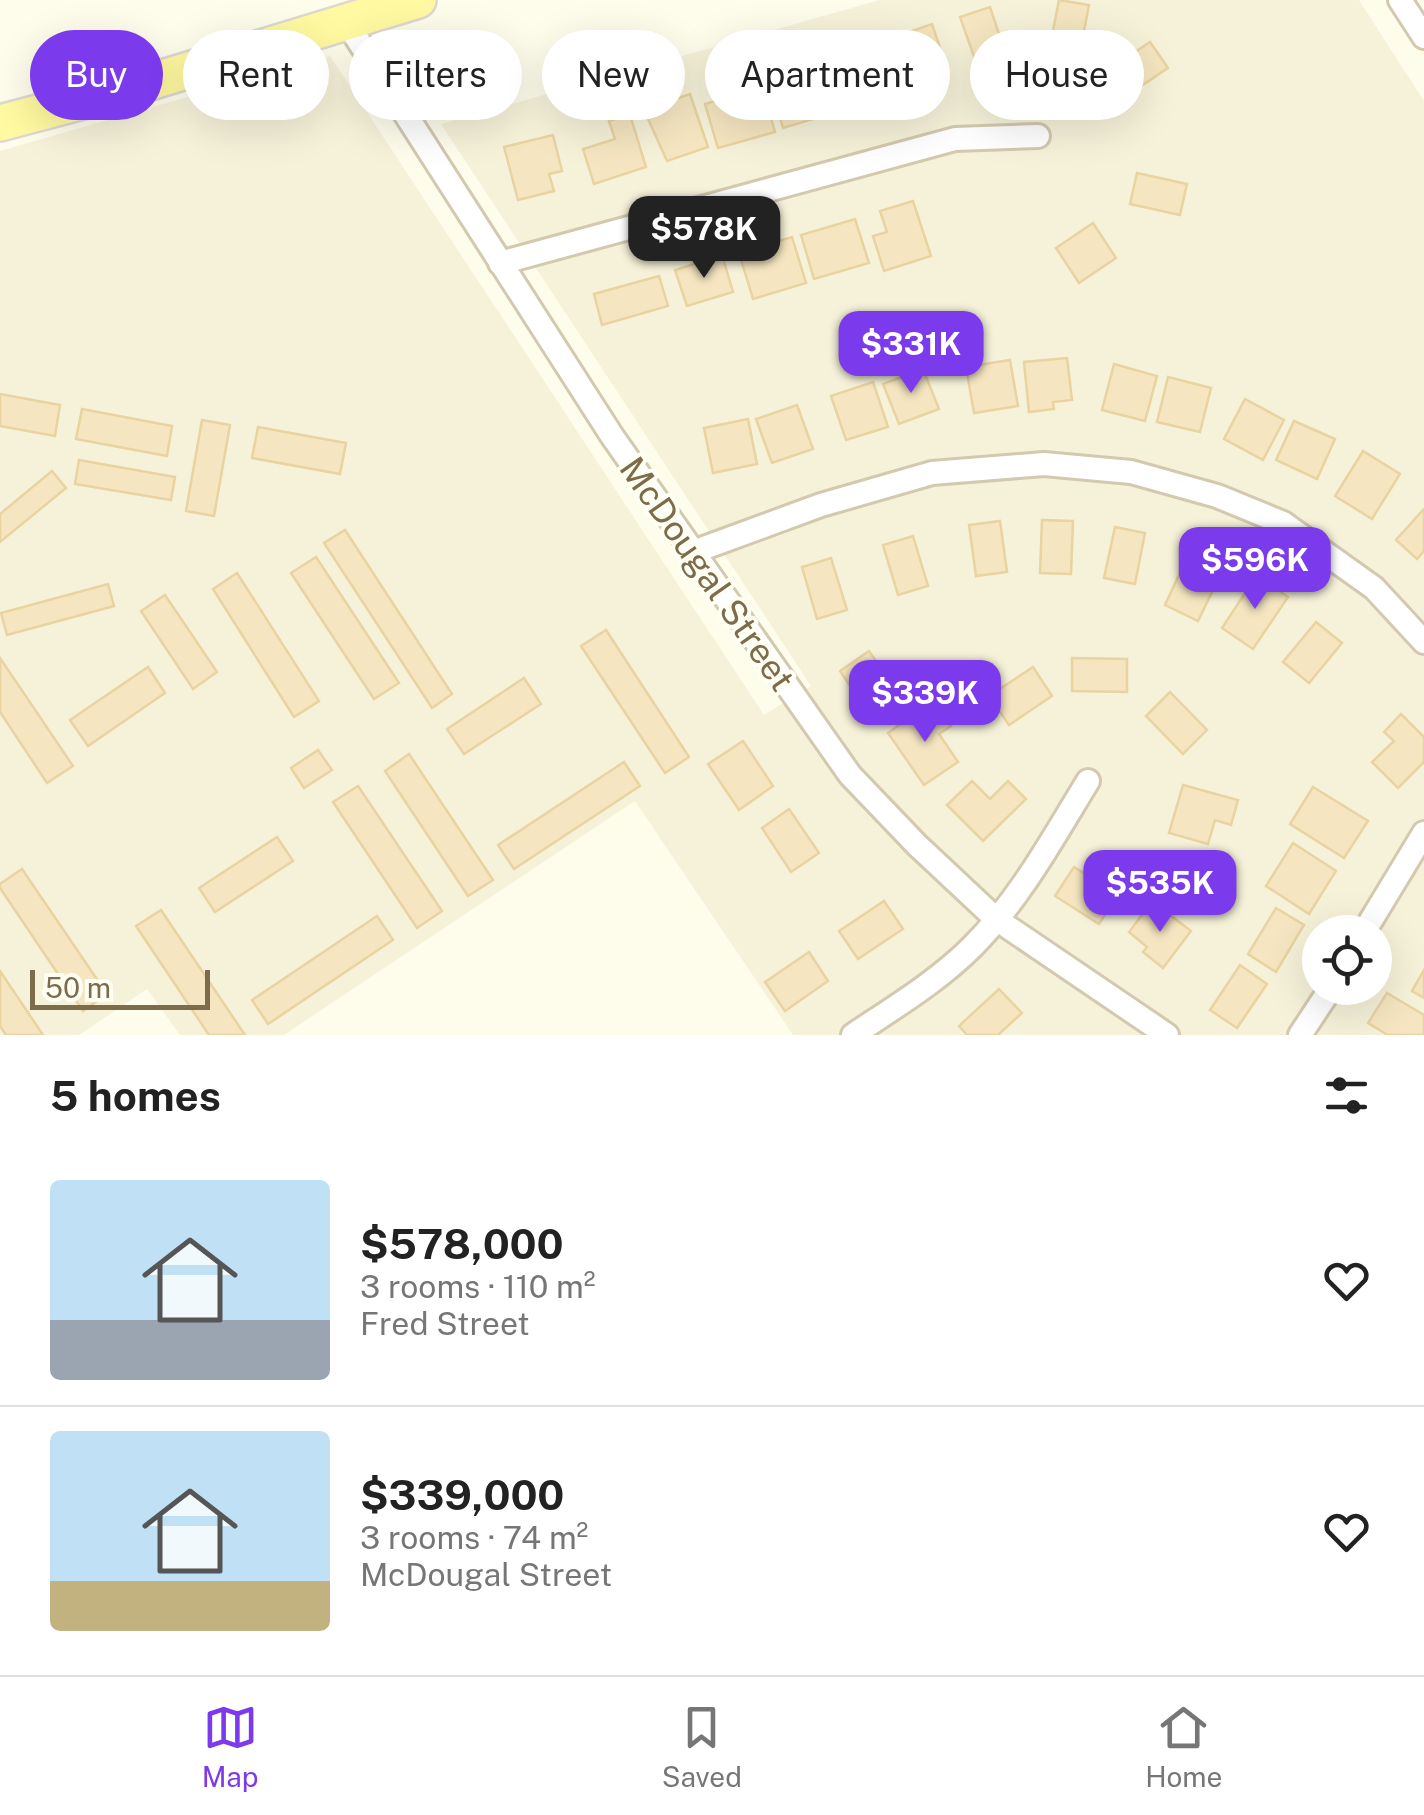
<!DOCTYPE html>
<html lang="en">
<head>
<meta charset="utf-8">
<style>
  :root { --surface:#fff; --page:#f2f2f2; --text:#222; --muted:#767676; --line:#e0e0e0; --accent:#7c3aed }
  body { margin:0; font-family:"Public Sans",sans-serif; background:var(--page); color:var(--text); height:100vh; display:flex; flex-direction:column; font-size:38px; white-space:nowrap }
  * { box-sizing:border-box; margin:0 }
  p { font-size:32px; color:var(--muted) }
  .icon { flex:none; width:55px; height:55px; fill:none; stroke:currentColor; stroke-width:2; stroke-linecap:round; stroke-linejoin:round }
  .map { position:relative; height:1035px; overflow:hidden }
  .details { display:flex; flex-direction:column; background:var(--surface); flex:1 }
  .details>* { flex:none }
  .banner { position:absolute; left:30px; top:30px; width:1365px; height:90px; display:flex; gap:20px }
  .buttons { position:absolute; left:1302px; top:915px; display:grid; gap:20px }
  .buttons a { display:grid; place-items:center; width:90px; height:90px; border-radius:50%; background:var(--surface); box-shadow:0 10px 40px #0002; font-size:50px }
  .scale { position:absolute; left:30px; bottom:25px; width:180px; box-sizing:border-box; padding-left:10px; border:5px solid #7c6c4b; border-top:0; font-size:28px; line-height:35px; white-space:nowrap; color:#7c6c4b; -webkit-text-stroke:8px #fffef3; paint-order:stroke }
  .price { position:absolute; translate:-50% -85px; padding:0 22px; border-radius:20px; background:var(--accent); color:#fff; font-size:32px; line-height:65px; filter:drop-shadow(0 2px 5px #0008) }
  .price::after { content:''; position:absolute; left:50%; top:60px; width:30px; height:22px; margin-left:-15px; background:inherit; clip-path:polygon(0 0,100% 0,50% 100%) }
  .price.active { background:#222; color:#fff }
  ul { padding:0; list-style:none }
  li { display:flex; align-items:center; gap:30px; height:250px; padding:0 50px }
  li+li { border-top:2px solid var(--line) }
  li span { display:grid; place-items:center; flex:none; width:280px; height:200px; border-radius:10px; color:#555 }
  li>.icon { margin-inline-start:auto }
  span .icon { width:120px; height:120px; fill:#fffc; stroke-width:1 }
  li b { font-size:42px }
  h2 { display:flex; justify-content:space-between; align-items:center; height:120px; padding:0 50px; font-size:42px }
  .chip { padding:0 35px; border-radius:45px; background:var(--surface); box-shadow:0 10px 40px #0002; font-size:35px; line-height:90px }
  .chip.active { background:var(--accent); color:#fff }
  .dock { display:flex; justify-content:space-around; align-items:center; height:140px; border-top:2px solid var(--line); background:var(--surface); font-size:28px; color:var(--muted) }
  .dock a { display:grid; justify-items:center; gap:5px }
  .dock .active { color:var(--accent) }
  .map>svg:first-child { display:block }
  .residential { fill:#f6f2d9; fill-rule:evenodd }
  .building { fill:#f5e6c1; stroke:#e9d3a0; stroke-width:2.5 }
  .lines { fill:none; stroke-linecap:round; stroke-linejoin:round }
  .minor-casing { stroke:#d2c9af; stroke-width:28 }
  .primary-casing { stroke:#ddd9d0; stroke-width:40 }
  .minor { stroke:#fff; stroke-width:22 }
  .primary { stroke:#fff9a1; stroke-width:35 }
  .labels { text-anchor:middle; stroke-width:8; stroke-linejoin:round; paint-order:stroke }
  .street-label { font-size:35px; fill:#7c6c4b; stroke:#fffef3 }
</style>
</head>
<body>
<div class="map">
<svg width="1424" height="1035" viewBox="0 0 1424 1035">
  <rect width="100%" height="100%" fill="#fefceb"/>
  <!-- residential -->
  <path class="residential" d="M 880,0 L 1359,0 L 1424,101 L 1424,1035 L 793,1035 L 635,801 L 284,1035 L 180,1035 L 147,989 L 79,1035 L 0,1035 L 0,151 L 330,56 L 764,715 L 811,686 L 441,124 ZM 1320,932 L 1375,932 L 1375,988 L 1320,988 Z"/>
  <!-- building -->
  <g class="building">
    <path d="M 1059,0 L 1089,5 L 1079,57 L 1049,51 Z"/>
    <path d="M 990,7 L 1007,58 L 978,68 L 960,17 Z"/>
    <path d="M 932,24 L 949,74 L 920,84 L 903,34 Z"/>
    <path d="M 1150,42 L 1168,68 L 1122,99 L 1104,73 Z"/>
    <path d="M 886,48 L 900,95 L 848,110 L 833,64 Z"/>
    <path d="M 824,68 L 837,112 L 783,128 L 770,83 Z"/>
    <path d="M 762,87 L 775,132 L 718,148 L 705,104 Z"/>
    <path d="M 690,94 L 708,147 L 667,161 L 644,110 Z"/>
    <path d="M 630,115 L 646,167 L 594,184 L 583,149 L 615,139 L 609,121 Z"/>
    <path d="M 553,135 L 562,171 L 549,174 L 554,191 L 518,200 L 504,147 Z"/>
    <path d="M 1137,173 L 1187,184 L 1180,215 L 1130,204 Z"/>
    <path d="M 913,201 L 931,256 L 884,271 L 873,236 L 887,232 L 880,211 Z"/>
    <path d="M 855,219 L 869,263 L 814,279 L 801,235 Z"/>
    <path d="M 1093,223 L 1116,258 L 1079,283 L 1056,248 Z"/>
    <path d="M 792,237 L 806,283 L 753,299 L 739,253 Z"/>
    <path d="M 722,255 L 733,292 L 687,306 L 675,270 Z"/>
    <path d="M 659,276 L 668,306 L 602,325 L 594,294 Z"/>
    <path d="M 1067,358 L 1072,400 L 1053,402 L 1054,409 L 1029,412 L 1024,362 Z"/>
    <path d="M 1010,360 L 1018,406 L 974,413 L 966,367 Z"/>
    <path d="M 1114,364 L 1157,376 L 1145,421 L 1102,410 Z"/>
    <path d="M 923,369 L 939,409 L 899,424 L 883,384 Z"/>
    <path d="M 1168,377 L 1211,388 L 1200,432 L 1157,422 Z"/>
    <path d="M 873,382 L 888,427 L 846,440 L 831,396 Z"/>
    <path d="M 0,394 L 60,405 L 55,436 L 0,426 Z"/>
    <path d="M 1245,399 L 1284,420 L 1263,460 L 1224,439 Z"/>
    <path d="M 797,405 L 813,449 L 772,463 L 756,419 Z"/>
    <path d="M 82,409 L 172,426 L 167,456 L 76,439 Z"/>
    <path d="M 748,419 L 757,464 L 713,473 L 704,428 Z"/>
    <path d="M 202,420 L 230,425 L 214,516 L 186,511 Z"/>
    <path d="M 1294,421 L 1335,439 L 1317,479 L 1276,460 Z"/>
    <path d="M 258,427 L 346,443 L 340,474 L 252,458 Z"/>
    <path d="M 1363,451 L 1400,474 L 1372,519 L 1335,496 Z"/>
    <path d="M 79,460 L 175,477 L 171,500 L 75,484 Z"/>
    <path d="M 52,471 L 66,488 L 0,542 L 0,514 Z"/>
    <path d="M 1424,509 L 1424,551 L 1417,559 L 1396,540 Z"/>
    <path d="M 1042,520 L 1073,521 L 1071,574 L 1040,573 Z"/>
    <path d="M 1000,521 L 1007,572 L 976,576 L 969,525 Z"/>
    <path d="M 1115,527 L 1145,533 L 1135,584 L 1104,578 Z"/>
    <path d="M 345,530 L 452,694 L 432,708 L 324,543 Z"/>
    <path d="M 913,536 L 928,586 L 898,595 L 883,545 Z"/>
    <path d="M 1192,547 L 1226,563 L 1198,621 L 1165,605 Z"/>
    <path d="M 316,557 L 399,683 L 374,699 L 291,573 Z"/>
    <path d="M 831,558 L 847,610 L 817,619 L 802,567 Z"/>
    <path d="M 237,573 L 319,701 L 294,717 L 213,589 Z"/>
    <path d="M 1257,575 L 1288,597 L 1253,649 L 1222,628 Z"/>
    <path d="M 108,584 L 114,606 L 7,635 L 1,613 Z"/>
    <path d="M 165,595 L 217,672 L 193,689 L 141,611 Z"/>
    <path d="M 1316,622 L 1342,643 L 1309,683 L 1283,662 Z"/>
    <path d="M 606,630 L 689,757 L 665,773 L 581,646 Z"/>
    <path d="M 869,651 L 899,695 L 870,715 L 840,671 Z"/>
    <path d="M 0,658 L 73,766 L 47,783 L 0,712 Z"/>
    <path d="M 1072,658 L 1127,659 L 1127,692 L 1072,691 Z"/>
    <path d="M 148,667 L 165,693 L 88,746 L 70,720 Z"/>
    <path d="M 1033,667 L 1052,696 L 1009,725 L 989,696 Z"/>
    <path d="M 524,678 L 541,704 L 464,754 L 447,729 Z"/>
    <path d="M 1170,692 L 1207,730 L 1183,754 L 1146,716 Z"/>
    <path d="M 939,709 L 951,726 L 939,734 L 958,762 L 924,785 L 888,733 L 920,710 L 926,718 Z"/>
    <path d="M 1401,714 L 1424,737 L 1424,762 L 1398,788 L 1372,762 L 1394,741 L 1384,732 Z"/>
    <path d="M 743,741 L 773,786 L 739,810 L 708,764 Z"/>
    <path d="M 318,750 L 332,770 L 304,788 L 291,768 Z"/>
    <path d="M 409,754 L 493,880 L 468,896 L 385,771 Z"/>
    <path d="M 624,762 L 640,786 L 514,869 L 498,845 Z"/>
    <path d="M 972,781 L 990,799 L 1008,781 L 1026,799 L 983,841 L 947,805 Z"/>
    <path d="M 1183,785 L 1238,800 L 1231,825 L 1215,820 L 1208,844 L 1169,833 Z"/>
    <path d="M 358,786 L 442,911 L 417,928 L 333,802 Z"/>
    <path d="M 1313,787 L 1368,821 L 1344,858 L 1290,824 Z"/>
    <path d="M 789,809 L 819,853 L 791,872 L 762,828 Z"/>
    <path d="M 277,837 L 293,861 L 215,912 L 199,888 Z"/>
    <path d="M 1293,843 L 1336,871 L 1309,914 L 1266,886 Z"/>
    <path d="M 1074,867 L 1118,895 L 1099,924 L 1055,896 Z"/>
    <path d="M 22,869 L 107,994 L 83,1011 L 0,888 L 0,884 Z"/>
    <path d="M 884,901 L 903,929 L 858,959 L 839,931 Z"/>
    <path d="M 1148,907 L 1158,914 L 1162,909 L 1191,931 L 1163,968 L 1143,952 L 1147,947 L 1129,932 Z"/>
    <path d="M 1276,908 L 1304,925 L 1276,972 L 1248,954 Z"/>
    <path d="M 161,910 L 245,1035 L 209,1035 L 136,926 Z"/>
    <path d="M 377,916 L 393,940 L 268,1024 L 252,1000 Z"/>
    <path d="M 809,952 L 828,981 L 785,1011 L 765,982 Z"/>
    <path d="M 1240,965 L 1267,984 L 1237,1028 L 1210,1010 Z"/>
    <path d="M 1424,970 L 1424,998 L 1412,991 Z"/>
    <path d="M 0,971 L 43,1035 L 6,1035 L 0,1026 Z"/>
    <path d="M 999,989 L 1022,1013 L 998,1035 L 967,1035 L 959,1026 Z"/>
    <path d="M 1387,993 L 1424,1015 L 1424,1035 L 1388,1035 L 1368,1023 Z"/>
  </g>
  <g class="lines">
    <defs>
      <g id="minor">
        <path d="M 1400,0 L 1424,37"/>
        <path d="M 347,23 L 612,436 L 850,775 L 917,845 L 996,919 L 1167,1035"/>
        <path d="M 500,263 L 955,139 L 1038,136"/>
        <path d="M 693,552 L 821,505 L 932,473 L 1044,464 L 1131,472 L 1217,496 L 1283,523 L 1374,588 L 1424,642"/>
        <path d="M 1364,932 L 1424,833"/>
        <path d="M 853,1035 C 893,1008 937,982 972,947 C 1020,899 1053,838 1088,781"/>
        <path d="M 1300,1035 L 1331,988"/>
      </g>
      <path id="primary" d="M 0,123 L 117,92 L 418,0"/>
    </defs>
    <!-- minor casing -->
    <use href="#minor" class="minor-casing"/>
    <!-- primary casing -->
    <use href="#primary" class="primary-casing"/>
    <!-- minor -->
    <use href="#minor" class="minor"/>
    <!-- primary -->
    <use href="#primary" class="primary"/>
  </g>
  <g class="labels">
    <!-- street labels -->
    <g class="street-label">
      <text transform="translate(707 574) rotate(55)" y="12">McDougal Street</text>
    </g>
  </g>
</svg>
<div class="buttons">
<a><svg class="icon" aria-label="locate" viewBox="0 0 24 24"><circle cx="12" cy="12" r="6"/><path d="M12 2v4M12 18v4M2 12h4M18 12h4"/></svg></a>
</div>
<div class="scale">50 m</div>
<b class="price active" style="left:704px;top:281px">$578K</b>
<b class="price" style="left:911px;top:396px">$331K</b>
<b class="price" style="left:1255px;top:612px">$596K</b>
<b class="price" style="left:925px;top:745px">$339K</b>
<b class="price" style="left:1160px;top:935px">$535K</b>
<div class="banner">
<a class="chip active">Buy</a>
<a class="chip">Rent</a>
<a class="chip">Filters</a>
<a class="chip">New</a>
<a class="chip">Apartment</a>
<a class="chip">House</a>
</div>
</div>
<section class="details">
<h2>5 homes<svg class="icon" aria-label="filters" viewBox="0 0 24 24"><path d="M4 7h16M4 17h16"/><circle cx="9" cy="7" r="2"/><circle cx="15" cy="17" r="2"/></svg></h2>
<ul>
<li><span style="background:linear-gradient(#bfe0f5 70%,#9aa5b1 0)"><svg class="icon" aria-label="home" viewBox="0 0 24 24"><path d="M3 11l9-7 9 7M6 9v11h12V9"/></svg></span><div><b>$578,000</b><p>3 rooms · 110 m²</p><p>Fred Street</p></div><svg class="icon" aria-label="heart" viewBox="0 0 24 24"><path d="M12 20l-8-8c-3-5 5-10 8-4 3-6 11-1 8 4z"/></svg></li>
<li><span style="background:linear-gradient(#bfe0f5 75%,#c2b280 0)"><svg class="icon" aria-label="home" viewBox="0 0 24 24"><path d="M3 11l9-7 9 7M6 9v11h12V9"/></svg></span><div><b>$339,000</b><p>3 rooms · 74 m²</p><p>McDougal Street</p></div><svg class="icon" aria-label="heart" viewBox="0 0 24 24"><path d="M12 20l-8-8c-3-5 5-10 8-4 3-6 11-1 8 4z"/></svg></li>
</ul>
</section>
<nav class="dock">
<a class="active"><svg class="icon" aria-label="map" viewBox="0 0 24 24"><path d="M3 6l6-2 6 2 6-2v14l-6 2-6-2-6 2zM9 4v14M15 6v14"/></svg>Map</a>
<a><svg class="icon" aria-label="saved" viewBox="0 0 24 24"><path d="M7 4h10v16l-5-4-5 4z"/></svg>Saved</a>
<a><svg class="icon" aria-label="home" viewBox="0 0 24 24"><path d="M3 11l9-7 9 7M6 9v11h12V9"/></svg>Home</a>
</nav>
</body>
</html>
